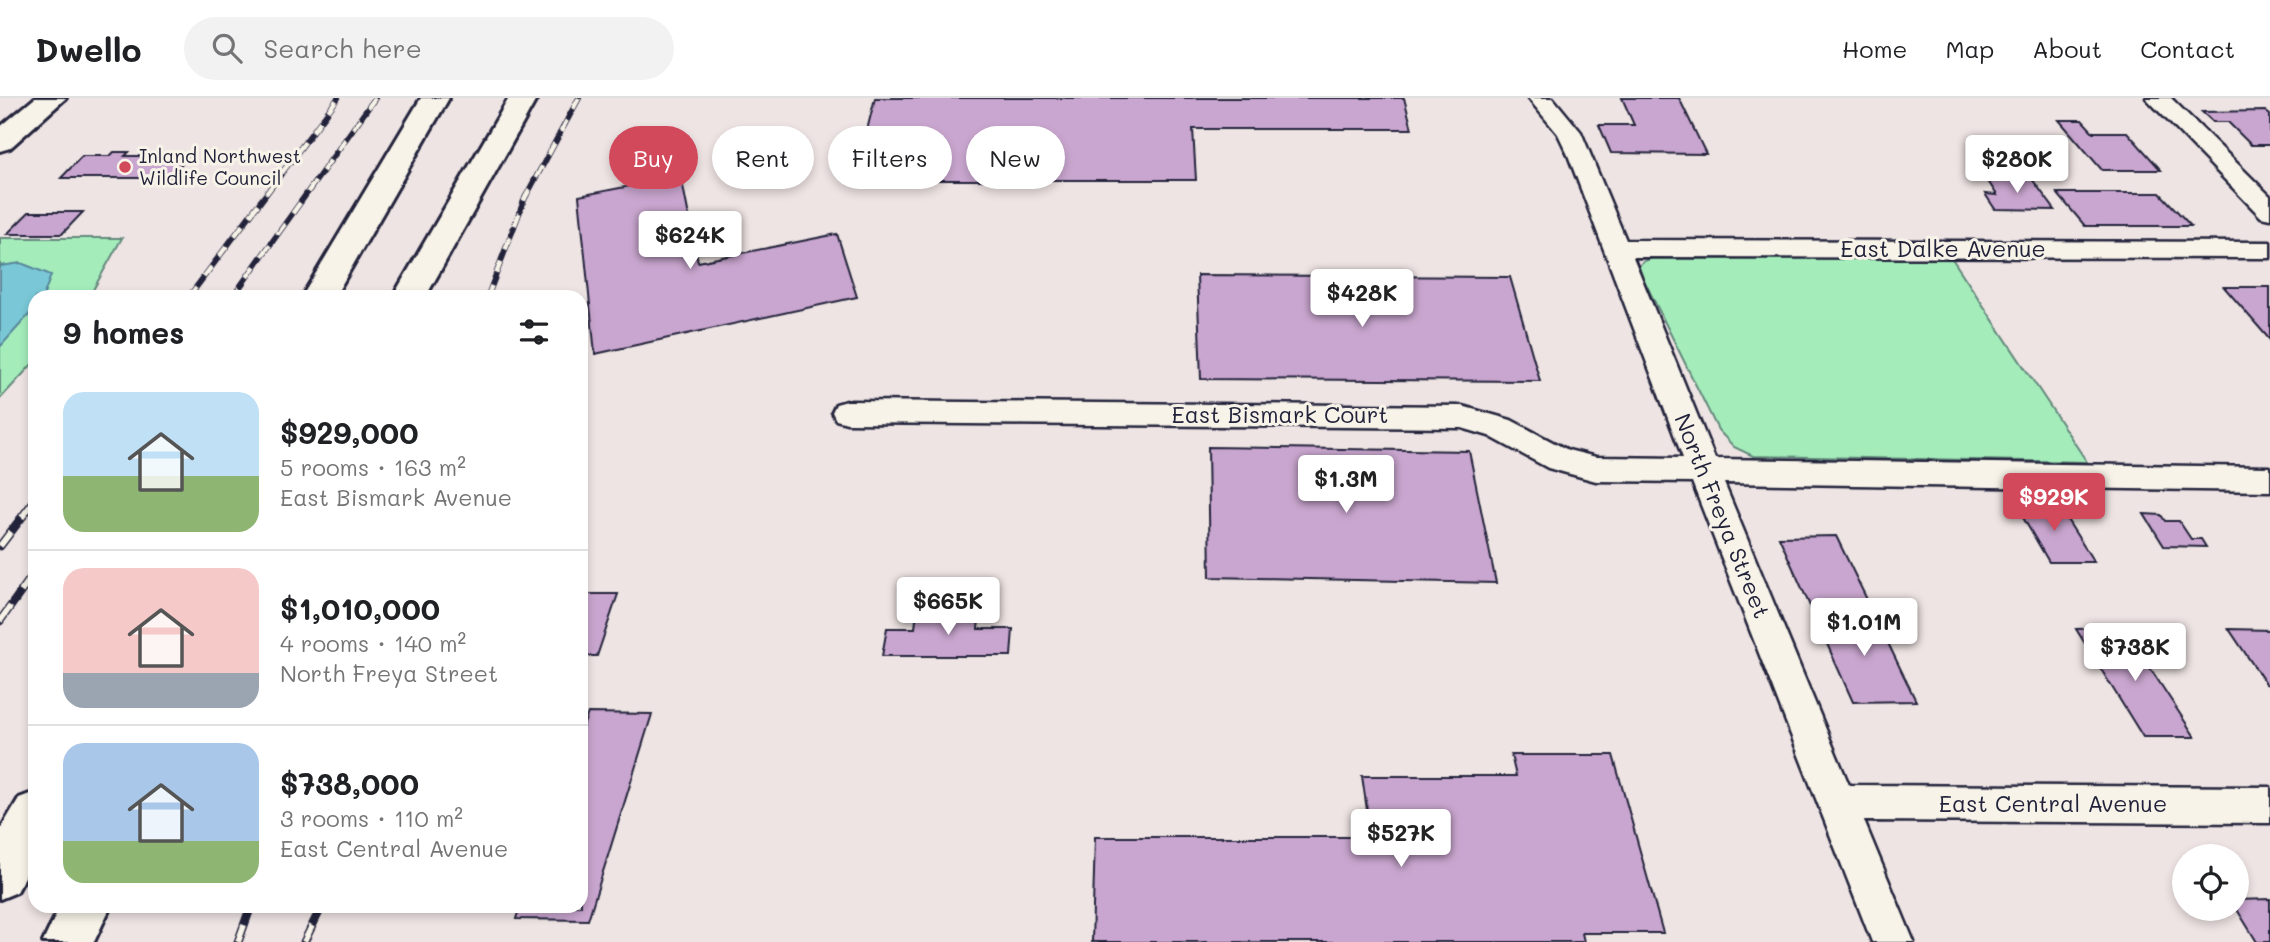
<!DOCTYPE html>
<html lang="en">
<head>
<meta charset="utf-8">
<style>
  :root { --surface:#fff; --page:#f2f2f2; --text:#202124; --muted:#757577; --line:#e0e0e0; --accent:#d1495b }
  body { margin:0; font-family:Mali,sans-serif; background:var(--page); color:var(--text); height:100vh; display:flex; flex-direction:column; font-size:26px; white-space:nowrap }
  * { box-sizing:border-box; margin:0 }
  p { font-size:23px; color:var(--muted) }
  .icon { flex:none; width:38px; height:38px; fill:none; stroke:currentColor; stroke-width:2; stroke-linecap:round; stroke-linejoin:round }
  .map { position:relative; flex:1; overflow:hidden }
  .drawer { position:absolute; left:28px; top:192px; width:560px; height:623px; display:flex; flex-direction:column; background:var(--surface); border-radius:21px; box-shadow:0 4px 10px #0003 }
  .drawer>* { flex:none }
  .hud { position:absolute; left:609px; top:28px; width:665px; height:63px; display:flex; gap:14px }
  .controls { position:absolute; left:2172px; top:746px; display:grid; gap:14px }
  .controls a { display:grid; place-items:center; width:77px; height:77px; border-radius:50%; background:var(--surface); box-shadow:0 4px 10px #0003; font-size:35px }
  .price { position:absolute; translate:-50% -60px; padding:0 16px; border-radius:7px; background:#fff; color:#222; font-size:23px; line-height:46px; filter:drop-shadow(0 2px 4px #0008) }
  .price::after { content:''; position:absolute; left:50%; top:42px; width:21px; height:16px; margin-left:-10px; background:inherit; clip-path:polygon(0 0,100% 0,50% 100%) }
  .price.active { background:var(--accent); color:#fff }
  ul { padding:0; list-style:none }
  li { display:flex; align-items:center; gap:21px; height:175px; padding:0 35px }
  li+li { border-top:2px solid var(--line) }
  li span { display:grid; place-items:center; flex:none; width:196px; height:140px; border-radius:21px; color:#555 }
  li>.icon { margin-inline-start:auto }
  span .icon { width:84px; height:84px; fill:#fffc; stroke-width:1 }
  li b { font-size:30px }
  h2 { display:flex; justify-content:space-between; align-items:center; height:84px; padding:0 35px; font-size:30px }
  .tag { padding:0 24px; border-radius:32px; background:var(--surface); box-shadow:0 4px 10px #0003; font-size:24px; line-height:63px }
  .tag.active { background:var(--accent); color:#fff }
  header { display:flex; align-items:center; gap:42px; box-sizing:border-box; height:98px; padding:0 35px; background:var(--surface); border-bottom:2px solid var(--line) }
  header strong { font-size:33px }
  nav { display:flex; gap:38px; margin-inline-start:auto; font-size:24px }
  .search { width:490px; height:63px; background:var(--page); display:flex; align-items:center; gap:18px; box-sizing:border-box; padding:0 24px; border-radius:38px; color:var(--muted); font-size:26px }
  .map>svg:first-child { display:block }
  .green { fill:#a4edbb; stroke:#63887b; stroke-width:2 }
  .water { fill:#7ac8d7; stroke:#578699; stroke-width:2 }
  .building { fill:#c9a6cf; stroke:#22223b; stroke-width:2 }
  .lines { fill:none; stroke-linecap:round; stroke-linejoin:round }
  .minor-casing { stroke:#22223b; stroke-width:5 }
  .major-casing { stroke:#22223b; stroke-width:6 }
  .highway-casing { stroke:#22223b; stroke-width:6 }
  .minor { fill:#f7f3e8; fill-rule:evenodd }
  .major { fill:#f7f3e8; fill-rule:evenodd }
  .highway { fill:#f7f3e8; fill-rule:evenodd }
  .rail-far1-casing { stroke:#22223b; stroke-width:6 }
  .rail-casing { stroke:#22223b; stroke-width:9 }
  .rail-far1 { stroke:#f7f3e8; stroke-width:4.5; stroke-dasharray:13; stroke-linecap:butt }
  .rail { stroke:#f7f3e8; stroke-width:6; stroke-dasharray:18; stroke-linecap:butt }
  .poi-dot { fill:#d1495b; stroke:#f7f3e8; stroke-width:2.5 }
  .labels { text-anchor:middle; stroke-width:6; stroke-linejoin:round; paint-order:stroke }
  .far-poi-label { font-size:19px; fill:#22223b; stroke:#f7f3e8; text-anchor:start }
  .street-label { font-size:23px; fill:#22223b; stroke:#f7f3e8 }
</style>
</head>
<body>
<header>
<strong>Dwello</strong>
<div class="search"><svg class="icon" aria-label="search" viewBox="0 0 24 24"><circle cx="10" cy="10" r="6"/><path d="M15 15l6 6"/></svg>Search here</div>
<nav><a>Home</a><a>Map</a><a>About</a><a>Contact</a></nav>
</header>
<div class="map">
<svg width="2270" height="844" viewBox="0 0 2270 844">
  <rect width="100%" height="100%" fill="#eee4e3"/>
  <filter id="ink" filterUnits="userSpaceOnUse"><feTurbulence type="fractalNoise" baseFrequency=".0143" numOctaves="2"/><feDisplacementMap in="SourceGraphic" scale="14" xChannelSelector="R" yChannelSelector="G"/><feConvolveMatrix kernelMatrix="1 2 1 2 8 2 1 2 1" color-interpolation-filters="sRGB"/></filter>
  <g filter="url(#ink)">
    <!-- green -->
    <g class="green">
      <path d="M 0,140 L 122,140 L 89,199 L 35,200 L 35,263 L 0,301 Z"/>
      <path d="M 1655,159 L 1951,159 L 2087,364 L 1753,358 L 1734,349 L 1718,332 L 1638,170 L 1642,164 Z"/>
    </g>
    <!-- water -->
    <path class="water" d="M 21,165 L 51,177 L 43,199 L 35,200 L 35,210 L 0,249 L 0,168 Z"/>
    <!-- building -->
    <g class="building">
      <path d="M 875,0 L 1404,0 L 1412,31 L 1193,31 L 1196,82 L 909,82 L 912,68 L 858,68 Z"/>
      <path d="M 1622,0 L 1679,0 L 1706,56 L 1611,55 L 1599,27 L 1634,27 Z"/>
      <path d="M 2265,13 L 2270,17 L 2270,47 L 2251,47 L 2228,24 L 2213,24 L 2202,14 Z"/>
      <path d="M 2059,22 L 2082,22 L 2093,34 L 2127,34 L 2161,72 L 2102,72 Z"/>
      <path d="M 114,54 L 129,54 L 125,58 L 188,58 L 169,80 L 61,80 L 82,58 L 110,58 Z"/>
      <path d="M 681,78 L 698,164 L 837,136 L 857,199 L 595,256 L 579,98 Z"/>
      <path d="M 1986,80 L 2032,81 L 2055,112 L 1995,111 L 1985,96 L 1997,97 Z"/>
      <path d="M 2057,95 L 2160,95 L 2191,128 L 2085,128 Z"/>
      <path d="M 29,114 L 83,114 L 62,136 L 7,136 Z"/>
      <path d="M 1197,177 L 1510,179 L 1540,283 L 1201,281 Z"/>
      <path d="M 2224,189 L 2270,189 L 2270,242 Z"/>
      <path d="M 1208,349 L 1469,353 L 1496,485 L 1210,479 Z"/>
      <path d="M 2015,406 L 2057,406 L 2094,464 L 2049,464 Z"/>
      <path d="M 2144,416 L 2161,417 L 2165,423 L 2179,423 L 2191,441 L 2201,441 L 2206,449 L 2164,448 Z"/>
      <path d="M 1836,438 L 1874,516 L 1814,517 L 1779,439 Z"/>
      <path d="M 588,496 L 618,496 L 597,558 L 581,558 L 581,516 Z"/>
      <path d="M 917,514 L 980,514 L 978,531 L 1013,531 L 1011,558 L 882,558 L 887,530 L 915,530 Z"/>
      <path d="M 1874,516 L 1916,603 L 1853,604 L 1814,517 Z"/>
      <path d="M 2124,530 L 2195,639 L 2143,639 L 2076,531 Z"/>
      <path d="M 2229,531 L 2270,532 L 2270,587 L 2266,586 Z"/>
      <path d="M 588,615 L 652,616 L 588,822 L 516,821 L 520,808 L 581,808 L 581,634 Z"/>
      <path d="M 1511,657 L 1613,657 L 1663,835 L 1582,835 L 1584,844 L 1092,844 L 1095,739 L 1371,739 L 1362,678 L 1516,678 Z"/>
      <path d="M 2270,801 L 2270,844 L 2257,844 L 2236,810 L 2236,802 Z"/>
    </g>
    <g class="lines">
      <defs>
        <g id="minor">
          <path d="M 1528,0 L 1553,0 L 1581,34 L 1626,142 L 2270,144 L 2270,160 L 1633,159 L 1715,361 L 2270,369 L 2270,393 L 1724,385 L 1849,687 L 2270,689 L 2270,725 L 1864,723 L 1914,844 L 1872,844 L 1692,384 L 1596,383 L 1548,370 L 1489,338 L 1462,330 L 847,325 L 836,322 L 832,314 L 836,306 L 847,303 L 1462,308 L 1511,322 L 1568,352 L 1596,359 L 1683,360 L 1568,57 L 1558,36 Z"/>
          <path d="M 2146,0 L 2171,0 L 2270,98 L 2270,121 L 2261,119 Z"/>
        </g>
        <path id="major" d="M 35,0 L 66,0 L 10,50 L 0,53 L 0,29 Z"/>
        <g id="highway">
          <path d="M 421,0 L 449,0 L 334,200 L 301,200 Z"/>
          <path d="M 509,0 L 537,0 L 425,200 L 392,200 Z"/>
          <path d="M 35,694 L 35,760 L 17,794 L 0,801 L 0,732 L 19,700 Z"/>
          <path d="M 60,808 L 111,808 L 94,844 L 43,844 Z"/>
        </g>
      </defs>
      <!-- minor casing -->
      <use href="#minor" class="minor-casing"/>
      <!-- major casing -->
      <use href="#major" class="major-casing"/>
      <!-- highway casing -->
      <use href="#highway" class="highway-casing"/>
      <!-- minor -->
      <use href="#minor" class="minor"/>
      <!-- major -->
      <use href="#major" class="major"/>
      <!-- highway -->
      <use href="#highway" class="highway"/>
      <defs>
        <g id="rail-far1">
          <path d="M 188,200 L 338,0"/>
          <path d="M 232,200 L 375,0"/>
          <path d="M 487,200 L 525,100 L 579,0"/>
        </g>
        <g id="rail">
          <path d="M 0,448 L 35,402"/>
          <path d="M 0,523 L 35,474"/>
          <path d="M 238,844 L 251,808"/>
          <path d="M 304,844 L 322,808"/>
        </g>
      </defs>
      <!-- rail-far1 casing -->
      <use href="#rail-far1" class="rail-far1-casing"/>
      <!-- rail casing -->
      <use href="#rail" class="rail-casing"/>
      <!-- rail-far1 -->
      <use href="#rail-far1" class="rail-far1"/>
      <!-- rail -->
      <use href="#rail" class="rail"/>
    </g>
  </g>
  <!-- markers -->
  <circle class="poi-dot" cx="125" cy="69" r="7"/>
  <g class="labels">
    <!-- far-poi labels -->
    <g class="far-poi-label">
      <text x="139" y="65">Inland Northwest<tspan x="139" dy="22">Wildlife Council</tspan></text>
    </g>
    <!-- street labels -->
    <g class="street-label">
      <text x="1943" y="159">East Dalke Avenue</text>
      <text x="1280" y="325">East Bismark Court</text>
      <text transform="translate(1722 418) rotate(68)" y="8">North Freya Street</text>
      <text x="2053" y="714">East Central Avenue</text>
    </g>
  </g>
</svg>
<div class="controls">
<a><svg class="icon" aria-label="locate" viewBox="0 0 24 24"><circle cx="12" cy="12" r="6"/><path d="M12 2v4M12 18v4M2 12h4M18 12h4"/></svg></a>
</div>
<b class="price" style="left:2017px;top:97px">$280K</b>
<b class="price" style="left:690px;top:173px">$624K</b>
<b class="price" style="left:1362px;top:231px">$428K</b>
<b class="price" style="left:1346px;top:417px">$1.3M</b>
<b class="price active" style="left:2054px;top:435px">$929K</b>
<b class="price" style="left:948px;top:539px">$665K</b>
<b class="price" style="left:1864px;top:560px">$1.01M</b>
<b class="price" style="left:2135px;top:585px">$738K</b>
<b class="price" style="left:1401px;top:771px">$527K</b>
<div class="hud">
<a class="tag active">Buy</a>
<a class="tag">Rent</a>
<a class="tag">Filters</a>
<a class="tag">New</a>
</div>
<section class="drawer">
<h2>9 homes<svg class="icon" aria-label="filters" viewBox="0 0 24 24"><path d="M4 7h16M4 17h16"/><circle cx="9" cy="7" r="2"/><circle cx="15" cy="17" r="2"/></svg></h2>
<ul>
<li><span style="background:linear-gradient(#bfe0f5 60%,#8fb573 0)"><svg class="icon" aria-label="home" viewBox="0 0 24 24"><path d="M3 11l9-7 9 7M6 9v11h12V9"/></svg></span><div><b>$929,000</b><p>5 rooms · 163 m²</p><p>East Bismark Avenue</p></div></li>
<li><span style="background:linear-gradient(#f6c9c9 75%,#9aa5b1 0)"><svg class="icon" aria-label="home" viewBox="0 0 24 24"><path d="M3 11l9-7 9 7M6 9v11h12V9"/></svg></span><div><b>$1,010,000</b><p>4 rooms · 140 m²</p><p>North Freya Street</p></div></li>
<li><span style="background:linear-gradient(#a9c7e8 70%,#8fb573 0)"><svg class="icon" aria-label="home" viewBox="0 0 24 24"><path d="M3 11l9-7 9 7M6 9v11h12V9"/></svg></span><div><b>$738,000</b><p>3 rooms · 110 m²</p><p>East Central Avenue</p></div></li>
</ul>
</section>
</div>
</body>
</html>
